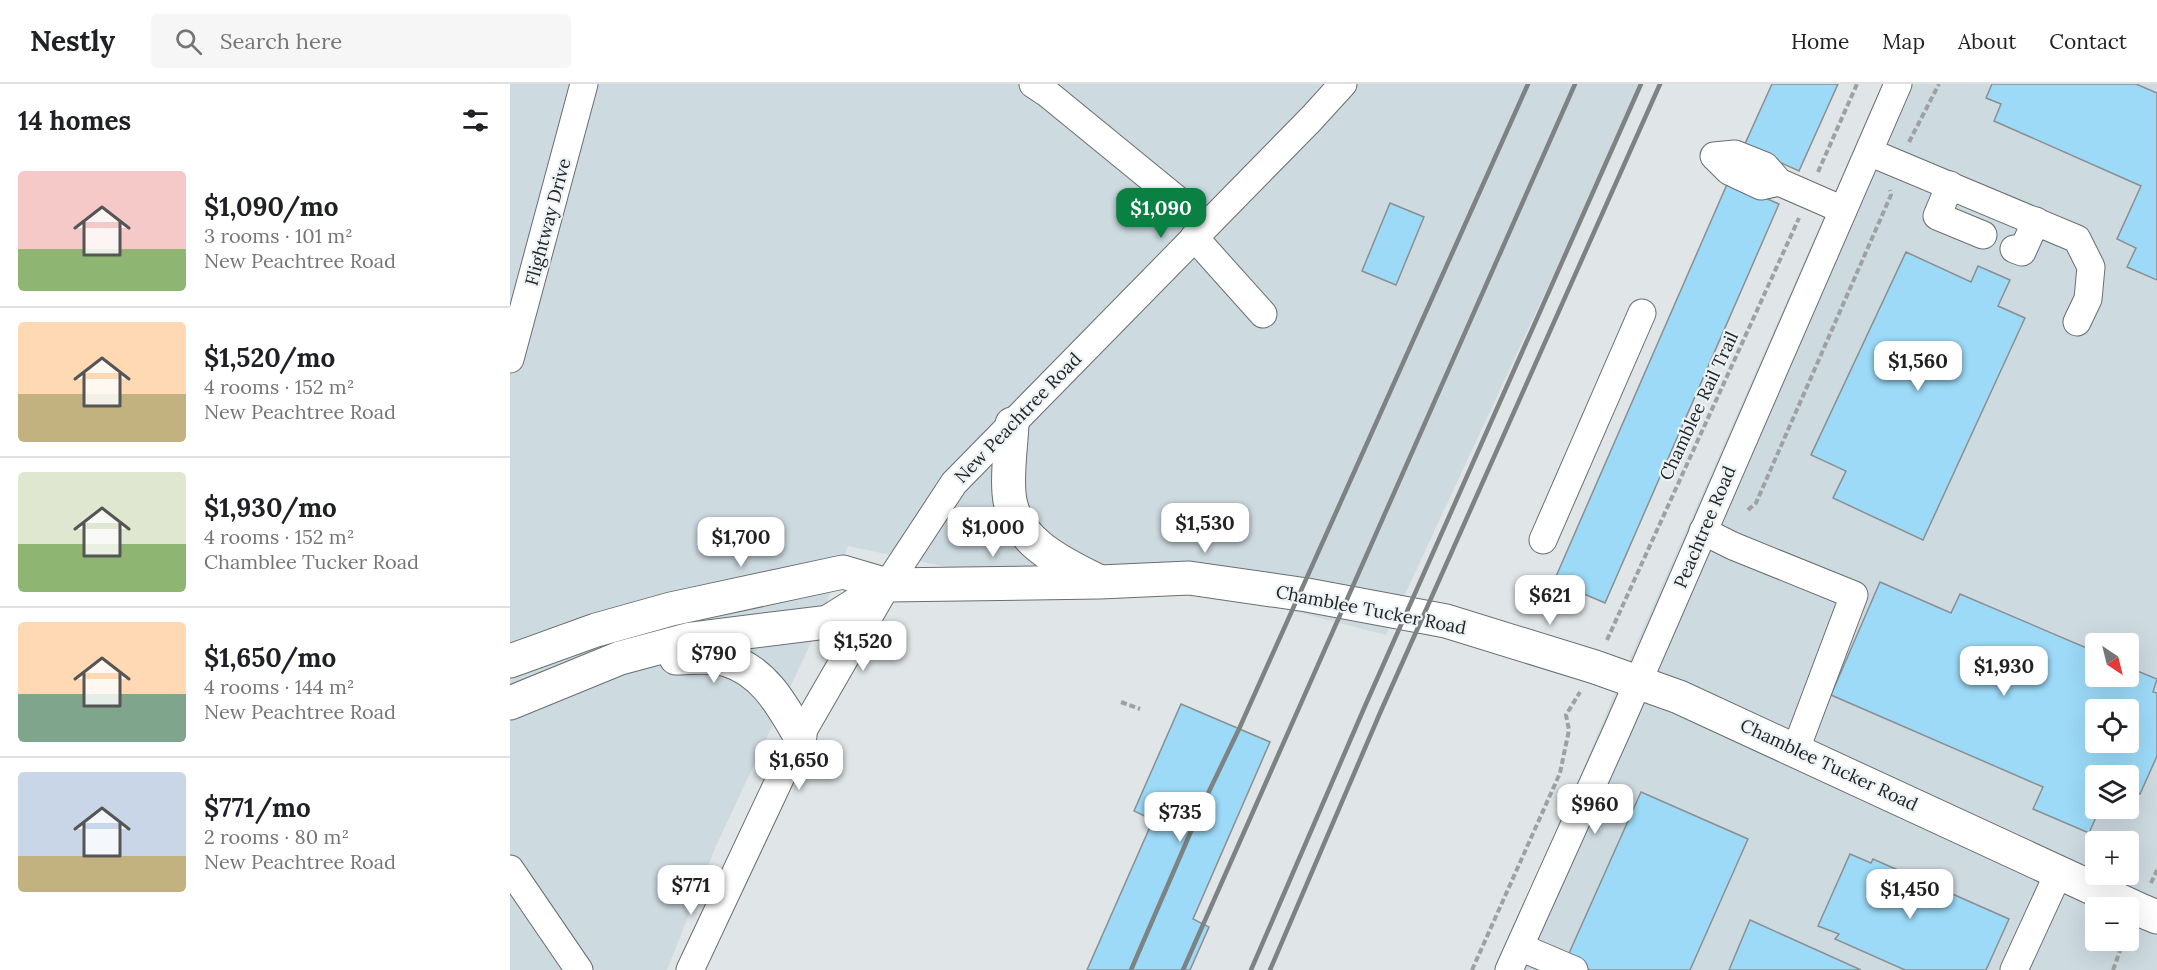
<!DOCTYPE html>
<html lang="en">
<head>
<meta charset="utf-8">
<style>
  :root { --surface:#fff; --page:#f6f6f6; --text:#202124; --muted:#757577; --line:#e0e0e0; --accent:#0b8043 }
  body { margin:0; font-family:Lora,serif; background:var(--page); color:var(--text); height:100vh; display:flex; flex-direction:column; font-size:22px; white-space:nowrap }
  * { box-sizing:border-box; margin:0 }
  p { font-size:20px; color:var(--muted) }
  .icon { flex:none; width:33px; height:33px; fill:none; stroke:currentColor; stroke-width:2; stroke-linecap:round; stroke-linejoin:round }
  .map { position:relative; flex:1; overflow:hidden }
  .sheet { display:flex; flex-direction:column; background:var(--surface); width:510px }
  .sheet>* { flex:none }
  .needle { width:39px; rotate:145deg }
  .fabs { position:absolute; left:1575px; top:549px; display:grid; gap:12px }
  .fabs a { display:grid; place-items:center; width:54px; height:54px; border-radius:6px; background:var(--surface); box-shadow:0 6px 24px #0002; font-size:30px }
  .price { position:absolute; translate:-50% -51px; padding:0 14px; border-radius:12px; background:#fff; color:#222; font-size:20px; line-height:39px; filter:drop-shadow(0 2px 3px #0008) }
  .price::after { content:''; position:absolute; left:50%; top:36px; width:18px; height:14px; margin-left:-9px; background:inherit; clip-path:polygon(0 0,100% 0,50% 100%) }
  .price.selected { background:var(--accent); color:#fff }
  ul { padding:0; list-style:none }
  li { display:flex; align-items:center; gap:18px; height:150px; padding:0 18px }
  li+li { border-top:2px solid var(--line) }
  li span { display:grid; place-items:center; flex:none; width:168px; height:120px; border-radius:6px; color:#555 }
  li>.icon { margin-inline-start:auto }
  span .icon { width:72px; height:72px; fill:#fffc; stroke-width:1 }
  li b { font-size:26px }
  h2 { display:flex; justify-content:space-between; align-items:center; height:72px; padding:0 18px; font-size:26px }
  header { display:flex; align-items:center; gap:36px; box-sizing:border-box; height:84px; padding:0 30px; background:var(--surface); border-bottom:2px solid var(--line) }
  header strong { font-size:28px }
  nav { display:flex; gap:33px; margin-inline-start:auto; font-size:21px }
  .search { width:420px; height:54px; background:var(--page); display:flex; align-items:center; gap:15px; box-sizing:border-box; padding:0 21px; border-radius:6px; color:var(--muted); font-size:22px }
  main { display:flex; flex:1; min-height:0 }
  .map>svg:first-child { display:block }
  .built { fill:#cddae0; fill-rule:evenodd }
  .building { fill:#9cdaf8; stroke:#8b8f91; stroke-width:1.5; fill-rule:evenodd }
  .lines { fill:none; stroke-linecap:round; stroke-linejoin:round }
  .minor-casing { stroke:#696e70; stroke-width:29 }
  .major-casing { stroke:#696e70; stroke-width:35 }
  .path { stroke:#9da1a3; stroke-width:4; stroke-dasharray:6 3; stroke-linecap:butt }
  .minor { stroke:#fff; stroke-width:27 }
  .major { stroke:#fff; stroke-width:33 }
  .rail { stroke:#7e8283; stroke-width:4.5 }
  .labels { text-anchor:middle; stroke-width:4.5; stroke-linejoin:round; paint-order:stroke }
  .street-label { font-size:18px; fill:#222425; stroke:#edf2f5 }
</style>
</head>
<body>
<header>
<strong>Nestly</strong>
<div class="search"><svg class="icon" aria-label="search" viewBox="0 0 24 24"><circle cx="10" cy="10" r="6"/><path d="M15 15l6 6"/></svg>Search here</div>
<nav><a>Home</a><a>Map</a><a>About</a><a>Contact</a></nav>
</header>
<main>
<section class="sheet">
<h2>14 homes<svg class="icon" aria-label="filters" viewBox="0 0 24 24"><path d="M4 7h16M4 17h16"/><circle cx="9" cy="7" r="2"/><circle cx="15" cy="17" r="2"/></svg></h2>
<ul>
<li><span style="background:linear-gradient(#f6c9c9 65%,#8fb573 0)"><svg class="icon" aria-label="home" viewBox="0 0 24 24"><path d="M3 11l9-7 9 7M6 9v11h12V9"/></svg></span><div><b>$1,090/mo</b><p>3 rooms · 101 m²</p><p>New Peachtree Road</p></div></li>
<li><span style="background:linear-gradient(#ffd9b3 60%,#c2b280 0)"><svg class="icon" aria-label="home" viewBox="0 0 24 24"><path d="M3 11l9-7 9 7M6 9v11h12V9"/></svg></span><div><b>$1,520/mo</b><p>4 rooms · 152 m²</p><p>New Peachtree Road</p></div></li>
<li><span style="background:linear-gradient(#dfe7d0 60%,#8fb573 0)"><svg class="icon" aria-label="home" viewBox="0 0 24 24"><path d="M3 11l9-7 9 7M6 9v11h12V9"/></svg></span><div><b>$1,930/mo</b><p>4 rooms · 152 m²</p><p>Chamblee Tucker Road</p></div></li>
<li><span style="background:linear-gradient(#ffd9b3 60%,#7fa58c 0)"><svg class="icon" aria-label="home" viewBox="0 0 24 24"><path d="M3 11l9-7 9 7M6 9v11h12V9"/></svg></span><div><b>$1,650/mo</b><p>4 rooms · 144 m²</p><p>New Peachtree Road</p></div></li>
<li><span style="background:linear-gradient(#c9d6e8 70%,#c2b280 0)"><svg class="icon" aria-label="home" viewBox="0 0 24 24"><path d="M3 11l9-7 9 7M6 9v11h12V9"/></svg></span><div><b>$771/mo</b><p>2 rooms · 80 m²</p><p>New Peachtree Road</p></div></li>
</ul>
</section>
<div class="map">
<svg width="1647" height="886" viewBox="0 0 1647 886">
  <rect width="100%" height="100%" fill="#e0e5e7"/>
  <!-- built -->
  <g class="built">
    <path d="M 0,0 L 1132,0 L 876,551 L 664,496 L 499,496 L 338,462 L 305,550 L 206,762 L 157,886 L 0,886 Z"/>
    <path d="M 1372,0 L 1647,0 L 1647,886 L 990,886 L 1103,613 ZM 1586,560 L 1618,560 L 1618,592 L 1586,592 ZM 1586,626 L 1618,626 L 1618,658 L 1586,658 ZM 1586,692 L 1618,692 L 1618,724 L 1586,724 ZM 1586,758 L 1618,758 L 1618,790 L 1586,790 ZM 1586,824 L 1618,824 L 1618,856 L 1586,856 Z"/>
  </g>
  <!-- building -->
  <g class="building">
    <path d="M 1262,0 L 1328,0 L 1289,87 L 1234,62 Z"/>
    <path d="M 1482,0 L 1626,0 L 1647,9 L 1647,196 L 1617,183 L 1626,164 L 1607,155 L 1631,102 L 1484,37 L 1491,20 L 1476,14 Z"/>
    <path d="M 1218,98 L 1269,120 L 1095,519 L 1044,497 Z"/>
    <path d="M 880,119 L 914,133 L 886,201 L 852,187 Z"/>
    <path d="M 1396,168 L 1461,198 L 1468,182 L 1500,196 L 1488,222 L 1515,234 L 1413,456 L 1323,414 L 1336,387 L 1301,371 Z"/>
    <path d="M 1370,498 L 1441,529 L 1450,510 L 1586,568 L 1586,592 L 1618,592 L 1618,583 L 1647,595 L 1643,608 L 1647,609 L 1647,672 L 1630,710 L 1618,705 L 1618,692 L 1586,692 L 1586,724 L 1590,724 L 1579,749 L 1523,725 L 1533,703 L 1321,611 ZM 1586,626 L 1618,626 L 1618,658 L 1586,658 Z"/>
    <path d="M 671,620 L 760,658 L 683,835 L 699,843 L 680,886 L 577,886 L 643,736 L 624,727 Z"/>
    <path d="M 1131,708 L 1238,755 L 1180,886 L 1080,886 L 1056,876 Z"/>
    <path d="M 1340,770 L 1361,779 L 1363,775 L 1499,835 L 1476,886 L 1395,886 L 1325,855 L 1329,850 L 1308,842 Z"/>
    <path d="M 1240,836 L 1351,886 L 1219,886 Z"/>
  </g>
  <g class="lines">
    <defs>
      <g id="minor">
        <path d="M 523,0 L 538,10 L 697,140"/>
        <path d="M 1359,68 L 1567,155 L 1581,183 L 1578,215 L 1567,238"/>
        <path d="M 1204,72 L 1225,70 L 1255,82 L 1269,98 L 1333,126"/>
        <path d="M 1205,73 L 1219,87 L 1251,102 L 1269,98"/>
        <path d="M 1440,101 L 1427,132 L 1473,151"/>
        <path d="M 684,153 L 753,230"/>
        <path d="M 1504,165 L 1512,168 L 1526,137"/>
        <path d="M 0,275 L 74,0"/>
        <path d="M 1193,447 L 1223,462 L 1344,511 L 1286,665"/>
        <path d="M 1033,456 L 1132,229"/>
        <path d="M 0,785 L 69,886"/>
        <path d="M 1010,863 L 1064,886"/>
        <path d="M 180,886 L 290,652 L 377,501 L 444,399 L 801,35 L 833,0"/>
        <path d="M 999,886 L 1108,644 L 1388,0"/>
        <path d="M 1504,886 L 1549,788"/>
      </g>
      <g id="major">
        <path d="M 502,340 C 501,362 497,387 499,409 C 502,455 549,478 586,496"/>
        <path d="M 166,574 C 182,574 202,571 217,576 C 254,587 272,621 290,652"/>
        <path d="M 0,577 L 86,546 L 161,525 L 333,488 L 377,501 L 590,498 L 679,494 L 797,511 L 936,537 L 1085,583 L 1169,613 L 1630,826 L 1647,833"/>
        <path d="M 0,619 L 110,574 L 181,555 L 318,538 L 377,501"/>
      </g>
    </defs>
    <!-- minor casing -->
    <use href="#minor" class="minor-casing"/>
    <!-- major casing -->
    <use href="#major" class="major-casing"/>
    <!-- path -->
    <g class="path">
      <path d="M 1399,58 L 1429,0"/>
      <path d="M 1308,88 L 1347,0"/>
      <path d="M 1238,426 L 1246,419 L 1381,111 L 1380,106"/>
      <path d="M 1097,556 L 1289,134"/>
      <path d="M 611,618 L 630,625"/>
      <path d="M 1641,799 L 1647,786"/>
      <path d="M 962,886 L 1050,689 L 1059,646 L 1056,631 L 1070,608"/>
      <path d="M 1603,886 L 1614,856"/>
    </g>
    <!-- minor -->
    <use href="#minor" class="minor"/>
    <!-- major -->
    <use href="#major" class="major"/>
    <!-- rail -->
    <g class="rail">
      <path d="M 621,886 L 692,722 L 729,645 L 1018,0"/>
      <path d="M 673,886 L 1065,0"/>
      <path d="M 741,886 L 855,622 L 1131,0"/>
      <path d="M 760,886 L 870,629 L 1150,0"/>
    </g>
  </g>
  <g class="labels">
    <!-- street labels -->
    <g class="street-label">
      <text transform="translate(38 138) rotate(-75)" y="6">Flightway Drive</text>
      <text transform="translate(1189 322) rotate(-65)" y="6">Chamblee Rail Trail</text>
      <text transform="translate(508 334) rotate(-46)" y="6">New Peachtree Road</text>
      <text transform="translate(1195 443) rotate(-67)" y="6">Peachtree Road</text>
      <text transform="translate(861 526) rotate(11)" y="6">Chamblee Tucker Road</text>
      <text transform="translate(1319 681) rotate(25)" y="6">Chamblee Tucker Road</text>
    </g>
  </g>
</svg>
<div class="fabs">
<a><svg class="needle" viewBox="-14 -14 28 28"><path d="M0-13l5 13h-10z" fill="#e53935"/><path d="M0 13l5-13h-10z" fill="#757577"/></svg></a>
<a><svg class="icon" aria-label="locate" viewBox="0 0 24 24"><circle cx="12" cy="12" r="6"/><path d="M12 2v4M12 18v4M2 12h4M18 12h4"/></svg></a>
<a><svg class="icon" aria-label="layers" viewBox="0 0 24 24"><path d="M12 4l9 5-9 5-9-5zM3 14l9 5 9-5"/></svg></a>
<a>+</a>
<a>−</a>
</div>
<b class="price selected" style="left:651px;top:155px">$1,090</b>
<b class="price" style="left:1408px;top:308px">$1,560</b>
<b class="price" style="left:695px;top:470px">$1,530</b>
<b class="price" style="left:483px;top:474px">$1,000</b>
<b class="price" style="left:231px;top:484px">$1,700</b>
<b class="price" style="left:1040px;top:542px">$621</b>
<b class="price" style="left:353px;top:588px">$1,520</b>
<b class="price" style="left:204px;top:600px">$790</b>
<b class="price" style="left:1494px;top:613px">$1,930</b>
<b class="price" style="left:289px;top:707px">$1,650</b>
<b class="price" style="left:1085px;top:751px">$960</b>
<b class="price" style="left:670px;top:759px">$735</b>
<b class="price" style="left:181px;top:832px">$771</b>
<b class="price" style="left:1400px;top:836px">$1,450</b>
</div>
</main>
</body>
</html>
